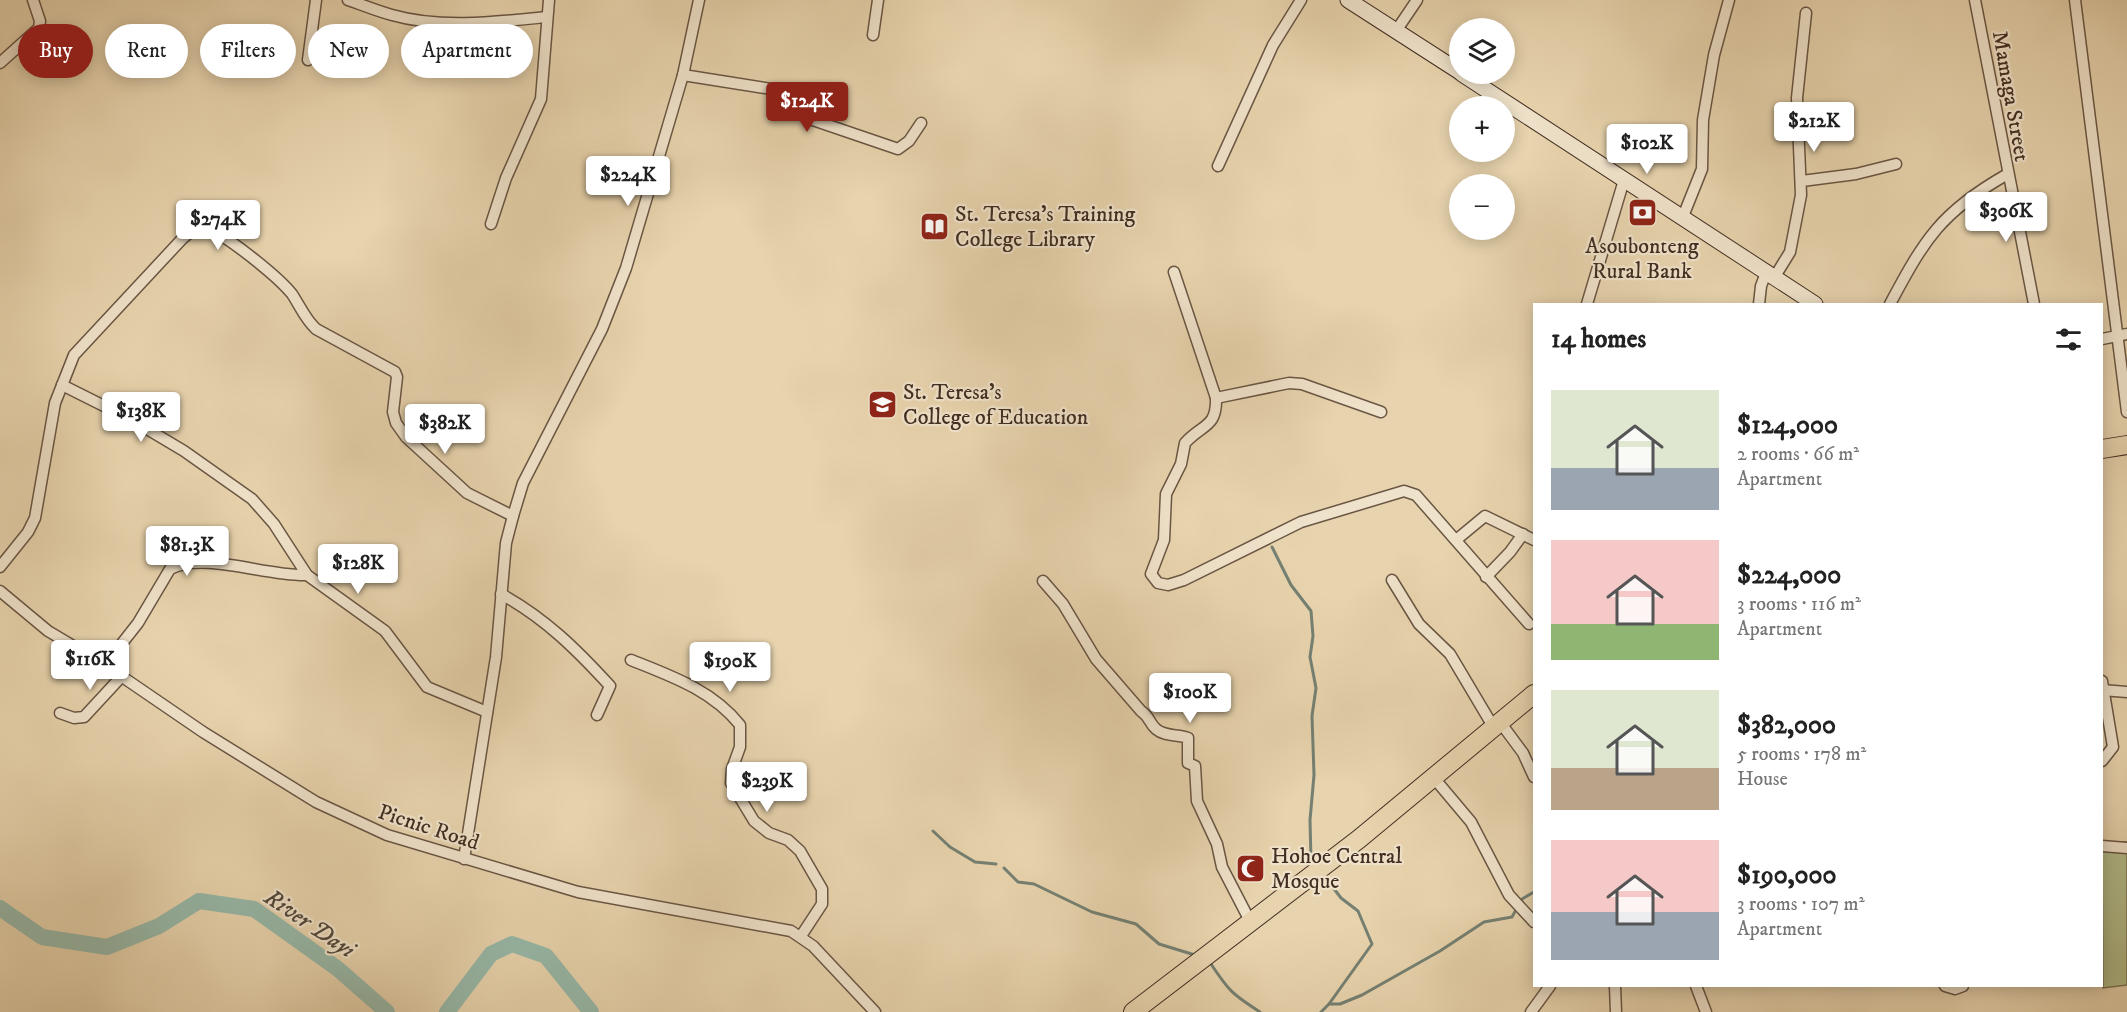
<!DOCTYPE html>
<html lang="en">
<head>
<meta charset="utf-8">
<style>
  :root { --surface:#fff; --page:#f6f6f6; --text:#222; --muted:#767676; --accent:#8f2418 }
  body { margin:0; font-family:"IM FELL DW Pica",serif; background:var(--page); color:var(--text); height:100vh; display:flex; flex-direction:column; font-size:22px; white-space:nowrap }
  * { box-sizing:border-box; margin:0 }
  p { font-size:20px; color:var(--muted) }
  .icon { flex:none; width:33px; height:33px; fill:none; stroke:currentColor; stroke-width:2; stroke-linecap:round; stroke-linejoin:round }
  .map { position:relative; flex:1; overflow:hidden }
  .panel { position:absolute; left:1533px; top:303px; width:570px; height:684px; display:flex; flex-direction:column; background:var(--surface); border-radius:0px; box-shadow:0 3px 15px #0003 }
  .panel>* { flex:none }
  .guide { position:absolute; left:18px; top:24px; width:570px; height:54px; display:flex; gap:12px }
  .buttons { position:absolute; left:1449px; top:18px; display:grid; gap:12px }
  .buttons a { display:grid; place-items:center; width:66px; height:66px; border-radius:50%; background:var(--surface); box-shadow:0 3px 15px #0003; font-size:30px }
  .price { position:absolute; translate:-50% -51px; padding:0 14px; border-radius:6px; background:#fff; color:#222; font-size:20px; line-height:39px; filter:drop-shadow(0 2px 3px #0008) }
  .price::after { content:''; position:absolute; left:50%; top:36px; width:18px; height:14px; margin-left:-9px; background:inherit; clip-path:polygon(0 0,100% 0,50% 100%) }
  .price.active { background:var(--accent); color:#fff }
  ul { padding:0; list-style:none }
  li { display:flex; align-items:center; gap:18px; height:150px; padding:0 18px }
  li span { display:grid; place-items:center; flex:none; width:168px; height:120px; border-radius:0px; color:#555 }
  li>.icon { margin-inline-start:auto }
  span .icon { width:72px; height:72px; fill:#fffc; stroke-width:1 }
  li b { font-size:26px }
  h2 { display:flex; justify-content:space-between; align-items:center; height:72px; padding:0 18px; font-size:26px }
  .tag { padding:0 21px; border-radius:27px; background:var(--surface); box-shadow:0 3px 15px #0003; font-size:21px; line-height:54px }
  .tag.active { background:var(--accent); color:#fff }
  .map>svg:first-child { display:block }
  .green { fill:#b2bd8c; stroke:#7a7556; stroke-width:1.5 }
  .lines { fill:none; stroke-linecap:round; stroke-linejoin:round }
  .stream { stroke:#758072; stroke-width:3 }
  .river { stroke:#97b8a8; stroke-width:16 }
  .minor-casing { stroke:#6a5644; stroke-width:13 }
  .secondary-casing { stroke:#412d21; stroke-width:17 }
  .trunk-casing { stroke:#412d21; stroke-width:20 }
  .minor { stroke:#efe2ca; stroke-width:10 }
  .secondary { stroke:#efe2ca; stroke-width:15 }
  .trunk { stroke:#e7d3ad; stroke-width:18 }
  .labels { text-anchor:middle; stroke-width:4.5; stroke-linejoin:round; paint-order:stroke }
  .street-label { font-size:22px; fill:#412d21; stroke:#efe2ca }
  .poi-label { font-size:22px; fill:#412d21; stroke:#efe2ca; text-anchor:start }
  .water-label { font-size:24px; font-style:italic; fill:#52493c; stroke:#efe2ca }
</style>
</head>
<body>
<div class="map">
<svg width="2127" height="1012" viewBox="0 0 2127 1012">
  <rect width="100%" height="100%" fill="#e7d3ad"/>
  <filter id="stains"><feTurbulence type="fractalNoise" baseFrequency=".00333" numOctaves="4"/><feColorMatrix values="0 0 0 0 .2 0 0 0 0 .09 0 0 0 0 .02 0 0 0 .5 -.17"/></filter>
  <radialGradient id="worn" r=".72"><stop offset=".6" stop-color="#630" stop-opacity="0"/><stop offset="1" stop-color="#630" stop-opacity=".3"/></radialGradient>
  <!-- green -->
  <path class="green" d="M 2102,842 L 2127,842 L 2127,985 L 2103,988 Z"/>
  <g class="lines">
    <!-- stream -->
    <g class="stream">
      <path d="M 1272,547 L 1291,585 L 1311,611 L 1313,636 L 1310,657 L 1316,688 L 1312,716 L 1314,775 L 1310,820 L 1311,860 L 1314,864"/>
      <path d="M 933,831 L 950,847 L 975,862 L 996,864"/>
      <path d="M 1004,868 L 1018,882 L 1034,884 L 1092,912 L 1136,924 L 1159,944 L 1195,955"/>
      <path d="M 1322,873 L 1341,898 L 1358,911 L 1372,944 L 1329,1004"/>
      <path d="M 1211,964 C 1229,991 1232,994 1260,1012"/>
      <path d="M 1321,1012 L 1329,1004 L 1340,1004 L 1362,995 L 1440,951 L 1484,922 L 1512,917 L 1522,899 L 1534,892"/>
    </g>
    <!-- river -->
    <g class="river">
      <path d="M 0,908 L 42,937 L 107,947 L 159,926 L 199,901 L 254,909 L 338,969 L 387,1012"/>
      <path d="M 447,1012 L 491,954 L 512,944 L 546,956 L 591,1012"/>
    </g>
    <defs>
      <g id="minor">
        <path d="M 348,0 C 363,5 377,11 392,15 C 441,29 497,22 546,17"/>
        <path d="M 1975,0 L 2034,304"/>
        <path d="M 2075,0 L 2127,412"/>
        <path d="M 1396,31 L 1417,0"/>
        <path d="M 873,35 L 878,0"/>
        <path d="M 308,60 L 316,0"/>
        <path d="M 0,63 L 39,28 L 40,21 L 33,0"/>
        <path d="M 683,75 L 803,94 L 806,101 L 804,113 L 810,119 L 898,149 L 909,141 L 921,123"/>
        <path d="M 1218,166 L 1273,45 L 1301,0"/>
        <path d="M 1802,181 L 1856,174 L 1896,164"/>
        <path d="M 1682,219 L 1702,169 L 1703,120 L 1714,55 L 1729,0"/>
        <path d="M 491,224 L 506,178 L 541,99 L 549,0"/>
        <path d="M 1174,272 L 1216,398 C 1217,428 1202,424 1185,443 L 1181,464 L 1166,494 L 1164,540 L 1151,574 L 1158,583 L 1168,585 L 1184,580 L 1301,522 L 1404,491 L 1416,495 L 1529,624"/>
        <path d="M 1774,278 L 1790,252 L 1801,195 L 1797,98 L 1806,13"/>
        <path d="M 1587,304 L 1624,180"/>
        <path d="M 1759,304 L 1761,286 L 1766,273"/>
        <path d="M 1890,304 C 1924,240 1941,212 2006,175"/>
        <path d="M 2102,339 L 2127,334"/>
        <path d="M 62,385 L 132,420 L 184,451 L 252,499 L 274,524 L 307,575 L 385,631 L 427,687 L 487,712"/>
        <path d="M 1216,398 L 1289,383 L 1302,384 L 1381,412"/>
        <path d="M 1456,540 L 1485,516 L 1534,540"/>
        <path d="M 0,567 L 28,532 L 35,518 L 55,403 L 74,355 L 182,239 C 188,234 194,228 202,228 C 220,228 280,279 292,294 C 300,306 305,319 316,329 L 395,372 L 397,377 L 393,412 L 396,423 L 406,437 L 467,493 L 513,516"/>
        <path d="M 1486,577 L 1510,552 L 1523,534"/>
        <path d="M 1392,580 L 1419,624 L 1450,654 L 1494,728"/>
        <path d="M 1043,581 L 1063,604 L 1096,659 L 1141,711 C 1150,717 1149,723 1156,729 C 1165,737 1178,734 1188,738 L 1188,763 L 1195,766 L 1197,801 L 1217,844 L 1222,867 L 1251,923"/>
        <path d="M 0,591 L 48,631 L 105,665 L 203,732 L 316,802 L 387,835 L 578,892 L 791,931 L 813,946 L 875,1012"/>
        <path d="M 501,594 C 545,618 577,650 610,686 L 597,715"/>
        <path d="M 631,660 C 671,676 712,690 740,725 L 740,747 L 732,769 L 731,783 L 754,821 L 769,833 L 788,840 L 800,851 L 822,889 L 822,904 L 801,936"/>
        <path d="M 105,665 L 138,623 L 170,569 C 205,551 267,577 307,575"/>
        <path d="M 2102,681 L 2113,747 L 2102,761"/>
        <path d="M 2102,690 L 2127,692"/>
        <path d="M 60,713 L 74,718 L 84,717 L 121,677"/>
        <path d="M 1500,722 L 1523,753 L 1534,777"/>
        <path d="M 1434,778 L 1471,822 L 1509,895 L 1534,922"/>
        <path d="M 2102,846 L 2127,848"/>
        <path d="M 464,859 L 496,657 L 506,543 L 513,516 L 523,483 L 602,329 L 626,268 L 683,75 L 699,0"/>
        <path d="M 1615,986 L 1616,1012"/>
        <path d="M 1696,986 L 1706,1012"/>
        <path d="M 1945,986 L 1955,989 L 1963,986"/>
        <path d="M 1531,1012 L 1550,986"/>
      </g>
      <g id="secondary">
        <path d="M 1348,0 L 1460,72"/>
        <path d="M 1462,74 L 1815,304"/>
      </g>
      <g id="trunk">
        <path d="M 2102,449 L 2127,445"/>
        <path d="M 1133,1012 L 1359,839 L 1534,694"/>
      </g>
    </defs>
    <!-- minor casing -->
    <use href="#minor" class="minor-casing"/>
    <!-- secondary casing -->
    <use href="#secondary" class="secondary-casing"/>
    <!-- trunk casing -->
    <use href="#trunk" class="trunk-casing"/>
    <!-- minor -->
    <use href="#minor" class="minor"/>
    <!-- secondary -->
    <use href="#secondary" class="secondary"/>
    <!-- trunk -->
    <use href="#trunk" class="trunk"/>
  </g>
  <!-- icons -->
  <defs>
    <symbol id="bank-square" viewBox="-11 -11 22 22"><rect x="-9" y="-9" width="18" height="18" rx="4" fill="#8f2418" stroke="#efe2ca"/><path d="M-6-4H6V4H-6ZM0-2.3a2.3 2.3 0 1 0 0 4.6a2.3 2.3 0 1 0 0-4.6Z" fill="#fff"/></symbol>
    <symbol id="library-square" viewBox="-11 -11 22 22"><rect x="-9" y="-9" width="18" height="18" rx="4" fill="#8f2418" stroke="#efe2ca"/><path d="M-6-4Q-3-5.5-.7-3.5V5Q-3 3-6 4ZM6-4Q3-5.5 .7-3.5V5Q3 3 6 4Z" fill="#fff"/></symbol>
    <symbol id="university-square" viewBox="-11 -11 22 22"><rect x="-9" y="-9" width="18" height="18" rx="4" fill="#8f2418" stroke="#efe2ca"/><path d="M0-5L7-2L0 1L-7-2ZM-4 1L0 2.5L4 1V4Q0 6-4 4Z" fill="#fff"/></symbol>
    <symbol id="mosque-square" viewBox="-11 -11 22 22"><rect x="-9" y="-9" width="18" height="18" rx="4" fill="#8f2418" stroke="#efe2ca"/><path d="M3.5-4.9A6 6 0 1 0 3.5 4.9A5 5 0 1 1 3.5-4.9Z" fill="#fff"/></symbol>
  </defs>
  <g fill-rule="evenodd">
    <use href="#bank-square" x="1626" y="196" width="33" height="33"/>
    <use href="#library-square" x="918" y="210" width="33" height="33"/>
    <use href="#university-square" x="866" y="388" width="33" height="33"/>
    <use href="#mosque-square" x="1234" y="852" width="33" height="33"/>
  </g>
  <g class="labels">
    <!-- street labels -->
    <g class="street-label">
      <text transform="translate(2012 96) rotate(80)" y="8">Mamaga Street</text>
      <text transform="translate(429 826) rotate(18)" y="8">Picnic Road</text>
    </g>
    <!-- poi labels -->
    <g class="poi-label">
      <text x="955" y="221">St. Teresa's Training<tspan x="955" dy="25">College Library</tspan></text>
      <text x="1642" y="253" text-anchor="middle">Asoubonteng<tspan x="1642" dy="25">Rural Bank</tspan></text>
      <text x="903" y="399">St. Teresa's<tspan x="903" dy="25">College of Education</tspan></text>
      <text x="1271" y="863">Hohoe Central<tspan x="1271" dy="25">Mosque</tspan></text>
    </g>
    <!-- water labels -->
    <g class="water-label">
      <text transform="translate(310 923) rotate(34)" y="8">River Dayi</text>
    </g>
  </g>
  <rect width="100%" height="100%" filter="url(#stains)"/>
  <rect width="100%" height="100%" fill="url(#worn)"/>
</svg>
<div class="buttons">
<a><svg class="icon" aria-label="layers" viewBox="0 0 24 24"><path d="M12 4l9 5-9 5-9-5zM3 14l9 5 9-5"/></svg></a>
<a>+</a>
<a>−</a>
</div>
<b class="price active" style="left:807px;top:133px">$124K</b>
<b class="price" style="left:1814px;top:153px">$212K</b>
<b class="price" style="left:1647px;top:175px">$102K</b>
<b class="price" style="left:628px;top:207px">$224K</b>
<b class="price" style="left:2006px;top:243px">$306K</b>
<b class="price" style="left:218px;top:251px">$274K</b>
<b class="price" style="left:141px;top:443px">$138K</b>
<b class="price" style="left:445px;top:455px">$382K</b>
<b class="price" style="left:187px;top:577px">$81.3K</b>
<b class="price" style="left:358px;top:595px">$128K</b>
<b class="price" style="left:90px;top:691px">$116K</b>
<b class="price" style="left:730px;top:693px">$190K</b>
<b class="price" style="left:1190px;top:724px">$100K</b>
<b class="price" style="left:767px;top:813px">$239K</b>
<div class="guide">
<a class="tag active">Buy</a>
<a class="tag">Rent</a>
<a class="tag">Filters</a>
<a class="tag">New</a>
<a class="tag">Apartment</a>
</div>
<section class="panel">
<h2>14 homes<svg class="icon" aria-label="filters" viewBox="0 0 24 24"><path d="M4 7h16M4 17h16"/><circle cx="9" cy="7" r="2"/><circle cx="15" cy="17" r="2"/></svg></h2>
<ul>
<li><span style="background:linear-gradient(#dfe7d0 65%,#9aa5b1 0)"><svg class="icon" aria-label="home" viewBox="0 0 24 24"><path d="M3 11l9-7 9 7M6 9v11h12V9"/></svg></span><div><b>$124,000</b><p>2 rooms · 66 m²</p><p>Apartment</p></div></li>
<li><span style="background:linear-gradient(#f6c9c9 70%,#8fb573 0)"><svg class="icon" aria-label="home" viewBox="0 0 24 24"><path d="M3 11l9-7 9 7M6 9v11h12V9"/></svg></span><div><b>$224,000</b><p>3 rooms · 116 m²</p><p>Apartment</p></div></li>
<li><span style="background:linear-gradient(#dfe7d0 65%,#b9a48a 0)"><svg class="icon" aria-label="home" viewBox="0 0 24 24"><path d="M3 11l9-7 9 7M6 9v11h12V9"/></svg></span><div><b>$382,000</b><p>5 rooms · 178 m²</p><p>House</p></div></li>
<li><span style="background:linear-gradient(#f6c9c9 60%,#9aa5b1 0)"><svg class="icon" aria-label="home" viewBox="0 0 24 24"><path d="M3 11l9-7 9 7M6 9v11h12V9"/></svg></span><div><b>$190,000</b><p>3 rooms · 107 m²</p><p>Apartment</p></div></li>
</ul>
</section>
</div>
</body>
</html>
